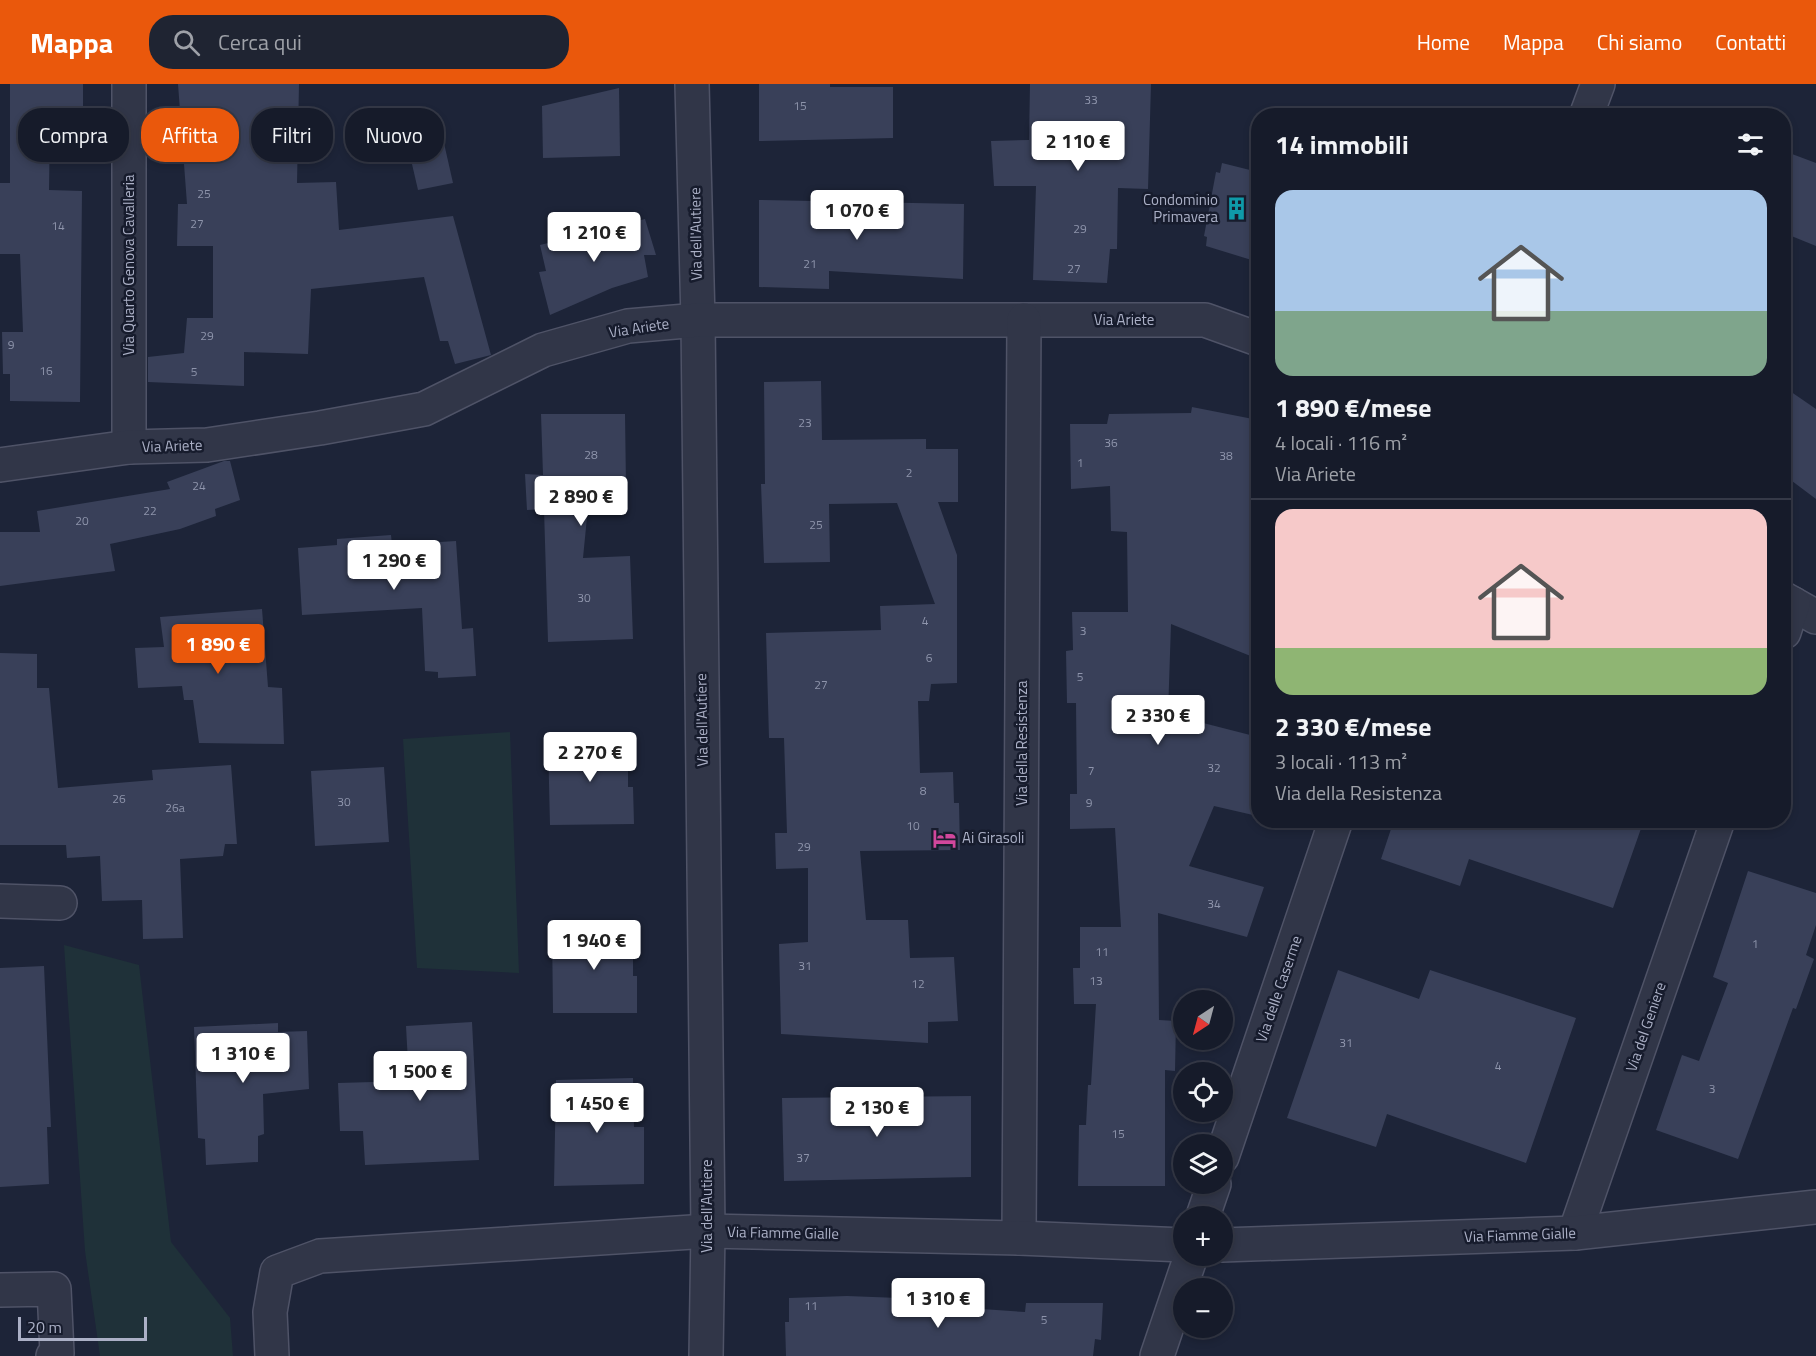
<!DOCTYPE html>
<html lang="it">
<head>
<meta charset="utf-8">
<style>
  :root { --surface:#161b2a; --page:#1f2432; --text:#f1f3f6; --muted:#9ea1a8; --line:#353947; --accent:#ea580c }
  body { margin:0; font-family:"Titillium Web",sans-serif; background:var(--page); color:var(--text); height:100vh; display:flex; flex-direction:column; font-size:22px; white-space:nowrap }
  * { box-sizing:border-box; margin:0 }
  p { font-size:20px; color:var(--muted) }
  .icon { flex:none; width:33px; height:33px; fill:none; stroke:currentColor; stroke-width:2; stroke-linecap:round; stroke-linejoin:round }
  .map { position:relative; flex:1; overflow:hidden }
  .sheet { position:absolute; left:1251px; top:24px; width:540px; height:720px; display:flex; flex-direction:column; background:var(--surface); border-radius:24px; box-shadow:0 3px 9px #0003,0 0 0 2px var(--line) }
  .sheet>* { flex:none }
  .banner { position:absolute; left:18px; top:24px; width:570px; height:54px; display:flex; gap:12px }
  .needle { width:39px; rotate:216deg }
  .controls { position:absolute; left:1173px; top:906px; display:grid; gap:12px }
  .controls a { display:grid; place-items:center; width:60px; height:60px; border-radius:50%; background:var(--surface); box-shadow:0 3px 9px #0003,0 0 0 2px var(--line); font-size:30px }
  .scale { position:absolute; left:18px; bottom:15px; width:129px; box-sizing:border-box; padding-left:6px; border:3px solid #abb0c6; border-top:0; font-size:16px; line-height:21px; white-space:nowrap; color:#abb0c6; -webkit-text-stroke:4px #171c2d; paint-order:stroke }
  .price { position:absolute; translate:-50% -51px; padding:0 14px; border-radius:6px; background:#fff; color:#222; font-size:20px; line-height:39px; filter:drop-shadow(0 2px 3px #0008) }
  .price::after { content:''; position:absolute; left:50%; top:36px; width:18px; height:14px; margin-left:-9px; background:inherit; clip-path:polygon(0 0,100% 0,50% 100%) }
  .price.selected { background:var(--accent); color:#fff }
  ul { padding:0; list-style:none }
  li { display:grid; align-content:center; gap:12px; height:318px; padding:0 24px }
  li+li { border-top:2px solid var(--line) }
  li span { display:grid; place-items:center; height:186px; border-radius:18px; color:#555 }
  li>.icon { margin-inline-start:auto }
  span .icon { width:108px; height:108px; fill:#fffc; stroke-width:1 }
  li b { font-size:26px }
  h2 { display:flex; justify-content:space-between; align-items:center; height:72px; padding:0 24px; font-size:26px }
  .pill { padding:0 21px; border-radius:24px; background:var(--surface); box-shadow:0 3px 9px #0003,0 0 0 2px var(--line); font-size:21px; line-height:54px }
  .pill.selected { background:var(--accent); color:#fff }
  header { display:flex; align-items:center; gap:36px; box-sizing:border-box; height:84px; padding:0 30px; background:var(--accent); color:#fff }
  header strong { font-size:28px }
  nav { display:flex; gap:33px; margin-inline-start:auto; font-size:21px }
  .search { width:420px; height:54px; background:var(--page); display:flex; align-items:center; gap:15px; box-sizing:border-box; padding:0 21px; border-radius:24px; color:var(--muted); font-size:22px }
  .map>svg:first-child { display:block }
  .green { fill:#1f3139 }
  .building { fill:#394059 }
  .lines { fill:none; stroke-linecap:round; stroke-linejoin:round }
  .minor-casing { stroke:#4f5367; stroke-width:36 }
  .minor { stroke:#313648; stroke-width:33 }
  .labels { text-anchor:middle; stroke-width:5; stroke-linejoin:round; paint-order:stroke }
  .number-label { font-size:12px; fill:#8e94ab }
  .poi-label { font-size:15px; fill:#abb0c6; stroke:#171c2d; text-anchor:end }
  .street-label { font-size:15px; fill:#abb0c6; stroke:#171c2d }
</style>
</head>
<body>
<header>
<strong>Mappa</strong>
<div class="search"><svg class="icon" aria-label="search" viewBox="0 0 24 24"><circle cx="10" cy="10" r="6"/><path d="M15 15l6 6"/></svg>Cerca qui</div>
<nav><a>Home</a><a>Mappa</a><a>Chi siamo</a><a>Contatti</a></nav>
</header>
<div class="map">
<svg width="1816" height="1272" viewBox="0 0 1816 1272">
  <rect width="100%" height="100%" fill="#1d2438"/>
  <!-- green -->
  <g class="green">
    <path d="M 510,648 L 519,889 L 417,884 L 403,655 Z"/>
    <path d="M 64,861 L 139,881 L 171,1158 L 230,1234 L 233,1272 L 100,1272 L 85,1167 Z"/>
  </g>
  <!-- building -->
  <g class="building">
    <path d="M 10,0 L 83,0 L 83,37 L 50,36 L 49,106 L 82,107 L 80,318 L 10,317 L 10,290 L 3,290 L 2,248 L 23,248 L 20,170 L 0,170 L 0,99 L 10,99 Z"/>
    <path d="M 178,0 L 299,0 L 297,99 L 336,98 L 339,146 L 453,132 L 491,271 L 455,280 L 448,257 L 440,257 L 424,193 L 311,205 L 308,270 L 244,268 L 244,302 L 148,298 L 148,273 L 184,269 L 187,234 L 213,234 L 213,162 L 177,162 L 178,120 L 187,120 Z"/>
    <path d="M 759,0 L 830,0 L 830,3 L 893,3 L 893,54 L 759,57 Z"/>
    <path d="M 1030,0 L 1151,0 L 1148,105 L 1118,104 L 1117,165 L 1110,165 L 1107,199 L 1033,196 L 1036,102 L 994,102 L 991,57 L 1029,56 Z"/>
    <path d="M 619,4 L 620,72 L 543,74 L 542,22 Z"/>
    <path d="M 441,46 L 453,99 L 418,106 L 406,54 Z"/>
    <path d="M 1784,67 L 1816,79 L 1816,162 L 1784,149 Z"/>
    <path d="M 1222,79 L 1258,88 L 1258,178 L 1206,162 L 1207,153 L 1204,152 L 1216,88 L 1220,89 Z"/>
    <path d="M 759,116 L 964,120 L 963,195 L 829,187 L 829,205 L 759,203 Z"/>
    <path d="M 645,135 L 656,171 L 644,171 L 648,193 L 612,204 L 550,231 L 539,188 L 546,187 L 540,161 Z"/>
    <path d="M 821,297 L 822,356 L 926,355 L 926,365 L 958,365 L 958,418 L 938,418 L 957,471 L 957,599 L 931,600 L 929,617 L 918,617 L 920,689 L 953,688 L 954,719 L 959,719 L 960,766 L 860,767 L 866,836 L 908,836 L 910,874 L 954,873 L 958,937 L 928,938 L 928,959 L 781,950 L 779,860 L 808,858 L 808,784 L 776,785 L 775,749 L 787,749 L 784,654 L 769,654 L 766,549 L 881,546 L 880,522 L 935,520 L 897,419 L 829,420 L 830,478 L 764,479 L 761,400 L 765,400 L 764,298 Z"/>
    <path d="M 1784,303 L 1816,325 L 1816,415 L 1784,391 Z"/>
    <path d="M 1192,323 L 1258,336 L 1258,575 L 1171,540 L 1168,630 L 1258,653 L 1258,709 L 1253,731 L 1214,722 L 1189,782 L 1264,803 L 1247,853 L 1158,829 L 1159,936 L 1176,937 L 1175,987 L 1165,986 L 1165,1102 L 1078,1102 L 1079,1041 L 1086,1041 L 1088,1001 L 1091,1001 L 1096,920 L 1074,920 L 1073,884 L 1080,884 L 1080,843 L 1121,843 L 1115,744 L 1070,745 L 1070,710 L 1077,710 L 1076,619 L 1067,619 L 1066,567 L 1073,566 L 1072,528 L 1128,528 L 1127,448 L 1111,447 L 1110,402 L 1071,405 L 1070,340 L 1107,340 L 1109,330 L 1191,329 Z"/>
    <path d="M 541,330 L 625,330 L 626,402 L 590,403 L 583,474 L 630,472 L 633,555 L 548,558 L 544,425 L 527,426 L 525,390 L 543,391 Z"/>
    <path d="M 224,377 L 230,377 L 240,416 L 215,425 L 216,432 L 180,445 L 110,460 L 115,487 L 0,502 L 0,448 L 40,448 L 37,427 L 170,405 L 167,398 Z"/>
    <path d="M 391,451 L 392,461 L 456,457 L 462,545 L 473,544 L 476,592 L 438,594 L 438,588 L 425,587 L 422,524 L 302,531 L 298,464 L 337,461 L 337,455 Z"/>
    <path d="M 262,525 L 268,603 L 282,604 L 284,660 L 199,659 L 193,616 L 184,616 L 182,602 L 138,604 L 135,564 L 164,563 L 160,533 Z"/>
    <path d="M 0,569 L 37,570 L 37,604 L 49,604 L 58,704 L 153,696 L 152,686 L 231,681 L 237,760 L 225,760 L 223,772 L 180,775 L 183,854 L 143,855 L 142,816 L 102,817 L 100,772 L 67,774 L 66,761 L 0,761 Z"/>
    <path d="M 588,655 L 588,658 L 628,657 L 628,703 L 633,703 L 634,740 L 550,741 L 548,657 Z"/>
    <path d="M 384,683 L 389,758 L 315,762 L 311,687 Z"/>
    <path d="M 1394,736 L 1644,736 L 1613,824 L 1469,775 L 1460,802 L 1381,775 Z"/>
    <path d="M 1748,787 L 1816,809 L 1816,841 L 1806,871 L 1814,875 L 1796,925 L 1793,924 L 1738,1075 L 1656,1046 L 1682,971 L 1699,977 L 1728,899 L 1713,893 Z"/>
    <path d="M 552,844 L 592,844 L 592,848 L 633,844 L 633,892 L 637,892 L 637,929 L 553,929 Z"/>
    <path d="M 44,882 L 51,1043 L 47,1043 L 49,1100 L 0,1103 L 0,884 Z"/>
    <path d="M 1338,886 L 1419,915 L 1430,886 L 1576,934 L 1526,1079 L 1387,1030 L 1376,1063 L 1287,1034 Z"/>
    <path d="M 472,938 L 479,1076 L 365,1081 L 363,1047 L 340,1047 L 338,999 L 409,997 L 406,942 Z"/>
    <path d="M 278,939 L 278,948 L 307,947 L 309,1005 L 263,1010 L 264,1050 L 258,1052 L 258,1078 L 206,1081 L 205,1055 L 198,1054 L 194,943 Z"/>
    <path d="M 633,994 L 634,1043 L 644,1043 L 644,1100 L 554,1102 L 556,996 Z"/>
    <path d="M 971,1012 L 971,1093 L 784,1097 L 782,1014 Z"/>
    <path d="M 847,1212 L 951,1216 L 953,1223 L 1025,1228 L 1026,1219 L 1103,1219 L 1101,1256 L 1095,1255 L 1093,1272 L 786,1272 L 785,1238 L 789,1238 L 789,1214 Z"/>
  </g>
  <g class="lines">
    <defs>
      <g id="minor">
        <path d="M 692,0 L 698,236 L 708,1147 L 706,1272"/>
        <path d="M 1586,32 L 1598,0"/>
        <path d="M 129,363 L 129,0"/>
        <path d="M 0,381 L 129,363 L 207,361 L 320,344 L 424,325 L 543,266 L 628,242 L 698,236 L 1205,236 L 1258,255"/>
        <path d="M 1784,515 L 1816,533"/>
        <path d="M 1784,548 L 1793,520"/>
        <path d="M 0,817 L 60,819"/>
        <path d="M 1222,1073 L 1336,736"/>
        <path d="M 1203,1132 L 1214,1100"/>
        <path d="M 1575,1149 L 1718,736"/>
        <path d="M 1019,1154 L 1024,236"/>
        <path d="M 1222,1161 L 1575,1149 L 1816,1123"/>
        <path d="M 0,1206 L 54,1205 L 57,1269 L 53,1272"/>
        <path d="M 272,1272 L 270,1228 L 277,1188 L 320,1172 L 708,1147 L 1019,1154 L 1184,1161"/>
        <path d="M 1157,1272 L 1191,1172"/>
      </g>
    </defs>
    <!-- minor casing -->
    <use href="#minor" class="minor-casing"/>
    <!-- minor -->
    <use href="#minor" class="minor"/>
  </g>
  <!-- icons -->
  <defs>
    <symbol id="building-bare" viewBox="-9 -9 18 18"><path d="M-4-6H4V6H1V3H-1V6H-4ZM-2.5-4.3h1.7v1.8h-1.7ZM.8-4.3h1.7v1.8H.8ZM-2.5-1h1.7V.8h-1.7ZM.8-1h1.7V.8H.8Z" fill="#0f9aa8" stroke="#171c2d" stroke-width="2.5" paint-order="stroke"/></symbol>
    <symbol id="hotel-bare" viewBox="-9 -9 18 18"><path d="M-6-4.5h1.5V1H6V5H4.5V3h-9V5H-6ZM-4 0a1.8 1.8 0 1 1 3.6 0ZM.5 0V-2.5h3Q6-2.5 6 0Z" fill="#d1479c" stroke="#171c2d" stroke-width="2.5" paint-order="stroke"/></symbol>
  </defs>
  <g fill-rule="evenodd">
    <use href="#building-bare" x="1220" y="108" width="33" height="33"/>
    <use href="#hotel-bare" x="928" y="738" width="33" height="33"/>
  </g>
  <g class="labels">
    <!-- number labels -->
    <g class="number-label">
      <text x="1091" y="20">33</text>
      <text x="800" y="26">15</text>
      <text x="204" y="114">25</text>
      <text x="197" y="144">27</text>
      <text x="58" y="146">14</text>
      <text x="1080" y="149">29</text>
      <text x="810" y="184">21</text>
      <text x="1074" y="189">27</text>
      <text x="207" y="256">29</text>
      <text x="11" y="265">9</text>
      <text x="46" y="291">16</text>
      <text x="194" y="292">5</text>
      <text x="805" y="343">23</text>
      <text x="1111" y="363">36</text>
      <text x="591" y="375">28</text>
      <text x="1226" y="376">38</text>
      <text x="1080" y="383">1</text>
      <text x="909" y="393">2</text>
      <text x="199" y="406">24</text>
      <text x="150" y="431">22</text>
      <text x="82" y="441">20</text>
      <text x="816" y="445">25</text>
      <text x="584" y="518">30</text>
      <text x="925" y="541">4</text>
      <text x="1083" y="551">3</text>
      <text x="929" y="578">6</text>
      <text x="1080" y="597">5</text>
      <text x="821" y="605">27</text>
      <text x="1214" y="688">32</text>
      <text x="1091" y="691">7</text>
      <text x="923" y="711">8</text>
      <text x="119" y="719">26</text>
      <text x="344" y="722">30</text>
      <text x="1089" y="723">9</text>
      <text x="175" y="728">26a</text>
      <text x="913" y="746">10</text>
      <text x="804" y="767">29</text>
      <text x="1214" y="824">34</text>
      <text x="1755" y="864">1</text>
      <text x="1102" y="872">11</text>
      <text x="805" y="886">31</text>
      <text x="1096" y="901">13</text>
      <text x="918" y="904">12</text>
      <text x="1346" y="963">31</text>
      <text x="1498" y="986">4</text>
      <text x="1712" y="1009">3</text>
      <text x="1118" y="1054">15</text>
      <text x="803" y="1078">37</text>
      <text x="811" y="1226">11</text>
      <text x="1044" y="1240">5</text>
    </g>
    <!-- poi labels -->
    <g class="poi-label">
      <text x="1218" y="121">Condominio<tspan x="1218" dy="17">Primavera</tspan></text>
      <text x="962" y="759" text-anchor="start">Ai Girasoli</text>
    </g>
    <!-- street labels -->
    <g class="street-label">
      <text transform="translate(696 150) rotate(-91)" y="5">Via dell'Autiere</text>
      <text transform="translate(129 181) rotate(-90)" y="5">Via Quarto Genova Cavalleria</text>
      <text x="1124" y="241">Via Ariete</text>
      <text transform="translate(639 244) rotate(-9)" y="5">Via Ariete</text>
      <text transform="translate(172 362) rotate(-2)" y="5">Via Ariete</text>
      <text transform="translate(702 636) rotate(-91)" y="5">Via dell'Autiere</text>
      <text transform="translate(1022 659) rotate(-90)" y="5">Via della Resistenza</text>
      <text transform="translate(1279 905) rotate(-71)" y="5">Via delle Caserme</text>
      <text transform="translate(1646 943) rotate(-71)" y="5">Via del Geniere</text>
      <text transform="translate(707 1122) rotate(-90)" y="5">Via dell'Autiere</text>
      <text transform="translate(783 1149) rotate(1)" y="5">Via Fiamme Gialle</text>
      <text transform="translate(1520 1151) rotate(-2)" y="5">Via Fiamme Gialle</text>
    </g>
  </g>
</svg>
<div class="controls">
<a><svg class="needle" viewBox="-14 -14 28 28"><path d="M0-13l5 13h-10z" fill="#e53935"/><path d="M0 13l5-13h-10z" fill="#9ea1a8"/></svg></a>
<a><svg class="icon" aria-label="locate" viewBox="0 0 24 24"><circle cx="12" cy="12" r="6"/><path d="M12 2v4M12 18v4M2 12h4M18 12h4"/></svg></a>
<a><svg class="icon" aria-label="layers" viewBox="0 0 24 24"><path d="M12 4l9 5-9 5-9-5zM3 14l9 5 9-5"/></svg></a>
<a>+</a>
<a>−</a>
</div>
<div class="scale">20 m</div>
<b class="price" style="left:1078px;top:88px">2 110 €</b>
<b class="price" style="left:857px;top:157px">1 070 €</b>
<b class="price" style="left:594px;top:179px">1 210 €</b>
<b class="price" style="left:581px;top:443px">2 890 €</b>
<b class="price" style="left:394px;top:507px">1 290 €</b>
<b class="price selected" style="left:218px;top:591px">1 890 €</b>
<b class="price" style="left:1158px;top:662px">2 330 €</b>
<b class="price" style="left:590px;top:699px">2 270 €</b>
<b class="price" style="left:594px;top:887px">1 940 €</b>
<b class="price" style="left:243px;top:1000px">1 310 €</b>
<b class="price" style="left:420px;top:1018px">1 500 €</b>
<b class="price" style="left:597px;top:1050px">1 450 €</b>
<b class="price" style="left:877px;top:1054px">2 130 €</b>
<b class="price" style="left:938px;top:1245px">1 310 €</b>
<div class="banner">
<a class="pill">Compra</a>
<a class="pill selected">Affitta</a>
<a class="pill">Filtri</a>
<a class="pill">Nuovo</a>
</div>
<section class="sheet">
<h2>14 immobili<svg class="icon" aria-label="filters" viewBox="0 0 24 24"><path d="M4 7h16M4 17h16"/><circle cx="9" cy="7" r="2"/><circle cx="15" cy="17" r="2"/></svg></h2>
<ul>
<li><span style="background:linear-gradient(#a9c7e8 65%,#7fa58c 0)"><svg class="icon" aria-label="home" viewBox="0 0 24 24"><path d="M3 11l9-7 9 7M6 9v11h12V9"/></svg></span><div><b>1 890 €/mese</b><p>4 locali · 116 m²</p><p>Via Ariete</p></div></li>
<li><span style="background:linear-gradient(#f6c9c9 75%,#8fb573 0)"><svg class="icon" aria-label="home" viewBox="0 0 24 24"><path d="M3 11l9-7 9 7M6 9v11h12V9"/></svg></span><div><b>2 330 €/mese</b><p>3 locali · 113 m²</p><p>Via della Resistenza</p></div></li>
</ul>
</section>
</div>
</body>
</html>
